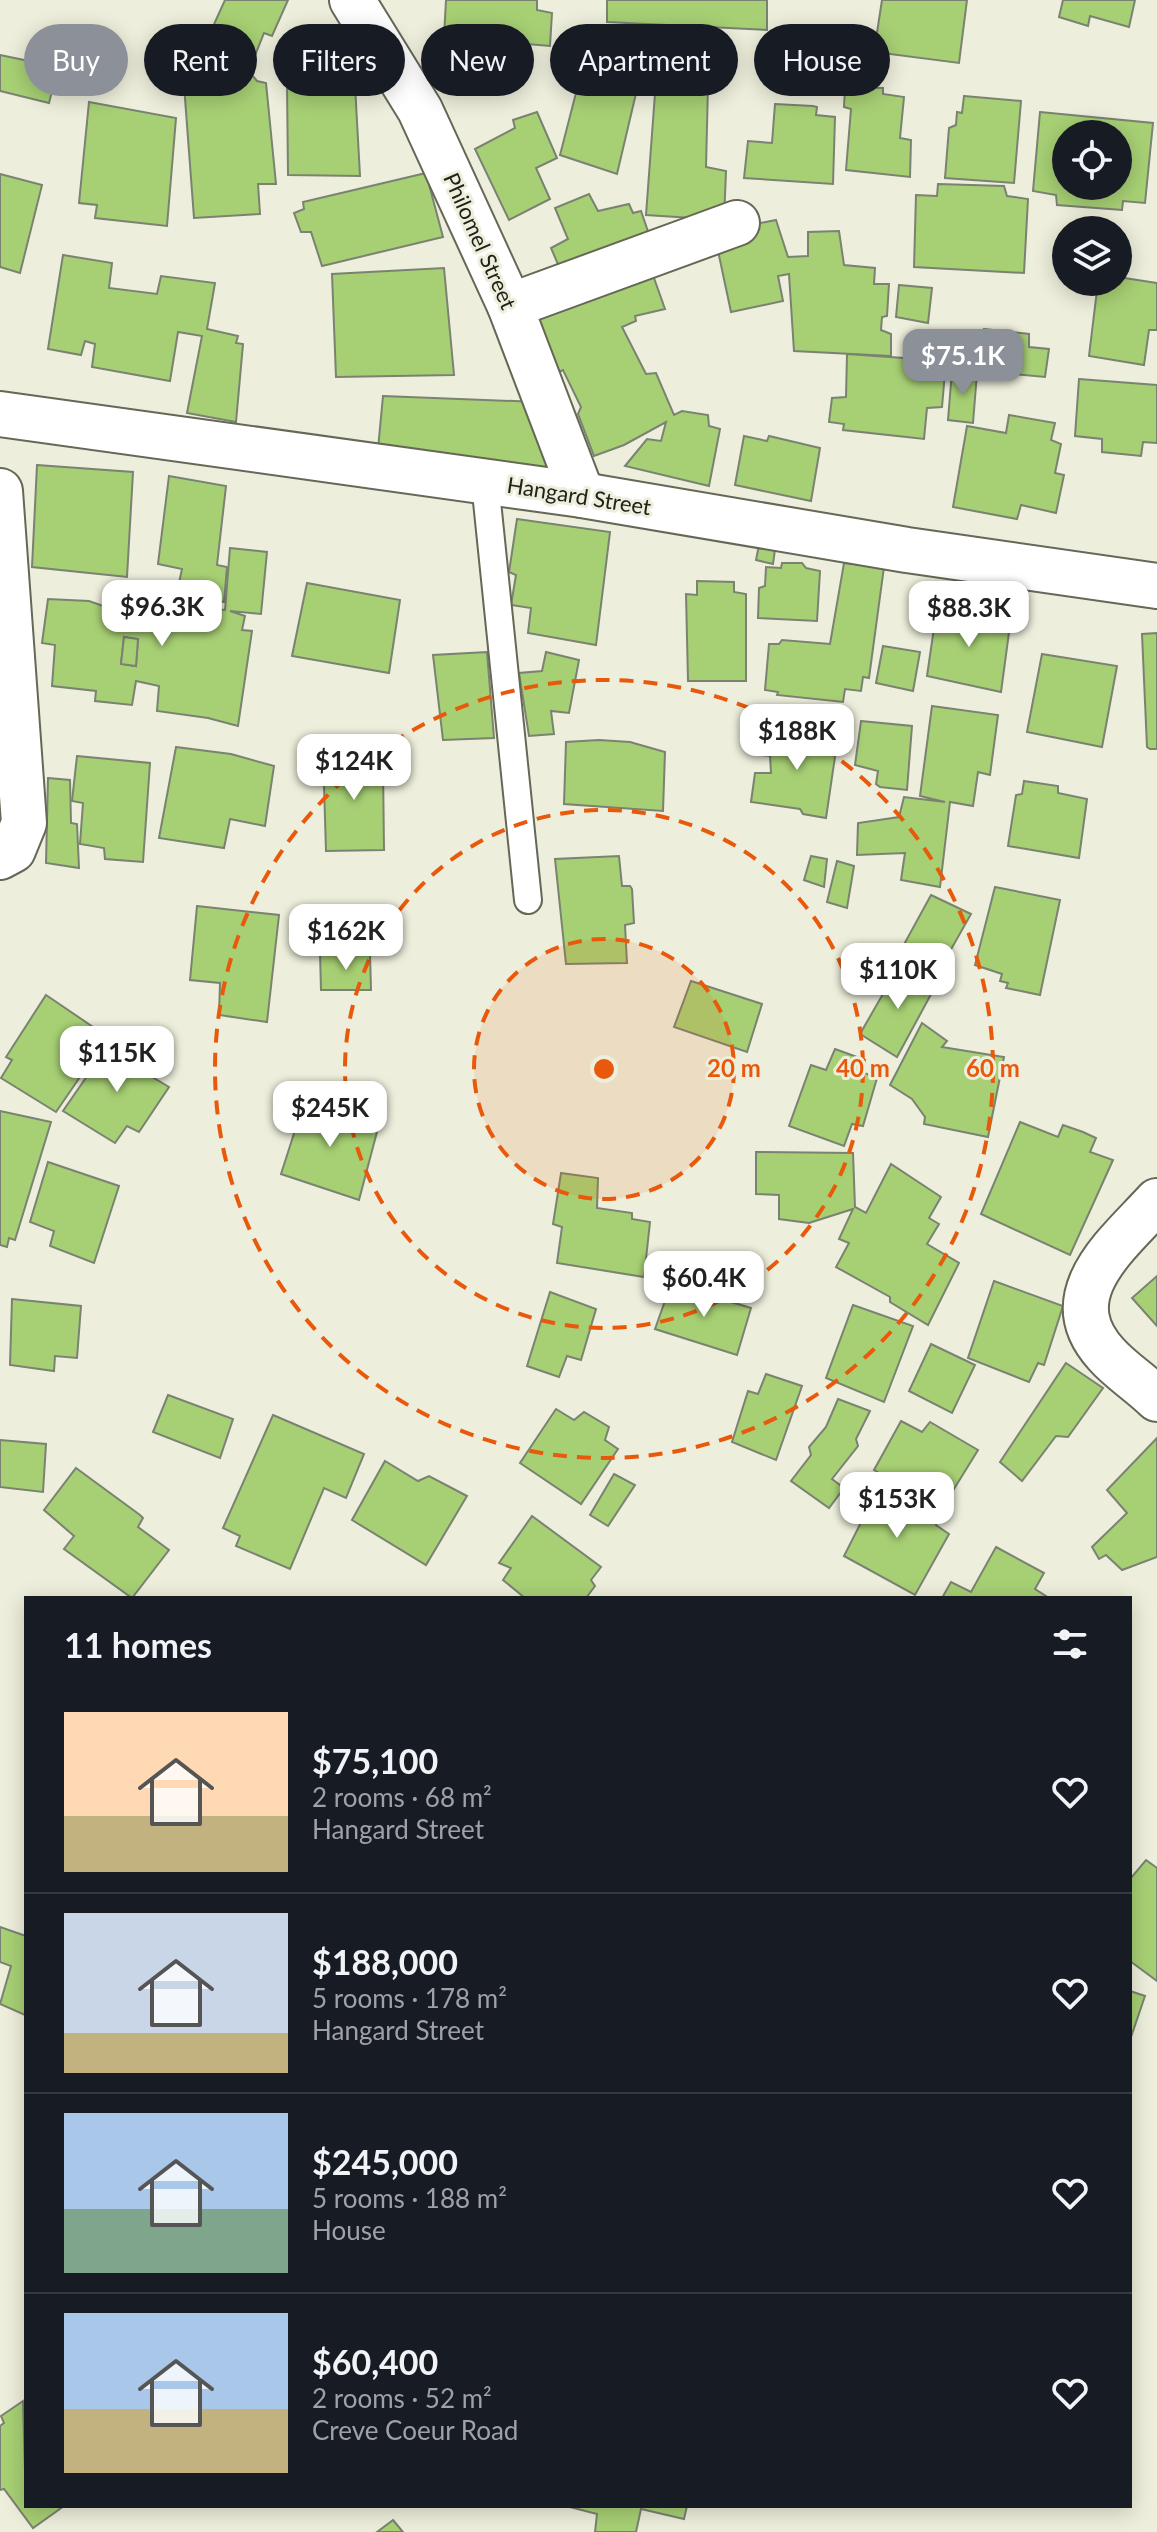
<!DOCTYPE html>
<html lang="en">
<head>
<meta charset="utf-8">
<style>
  :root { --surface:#171b24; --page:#20242c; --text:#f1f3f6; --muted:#9ea1a6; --line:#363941; --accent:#8c9099 }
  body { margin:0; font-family:Lato,sans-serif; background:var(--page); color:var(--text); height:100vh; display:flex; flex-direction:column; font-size:30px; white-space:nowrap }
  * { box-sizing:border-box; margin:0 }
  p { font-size:26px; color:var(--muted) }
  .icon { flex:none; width:44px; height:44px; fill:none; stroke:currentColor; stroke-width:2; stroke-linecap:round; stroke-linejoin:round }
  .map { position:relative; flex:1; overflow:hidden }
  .drawer { position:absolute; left:24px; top:1596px; width:1108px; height:912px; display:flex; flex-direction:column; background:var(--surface); border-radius:0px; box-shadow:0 4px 20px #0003 }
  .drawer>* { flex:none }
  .guide { position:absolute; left:24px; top:24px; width:1110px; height:72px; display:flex; gap:16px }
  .fabs { position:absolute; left:1052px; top:120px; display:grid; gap:16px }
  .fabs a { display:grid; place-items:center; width:80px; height:80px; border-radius:50%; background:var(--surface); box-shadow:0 4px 20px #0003; font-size:40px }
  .price { position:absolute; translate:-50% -68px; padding:0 18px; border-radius:16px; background:#fff; color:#222; font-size:26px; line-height:52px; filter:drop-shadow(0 2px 4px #0008) }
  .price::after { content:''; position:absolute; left:50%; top:48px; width:24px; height:18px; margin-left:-12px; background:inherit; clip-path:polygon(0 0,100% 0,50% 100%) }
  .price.selected { background:var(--accent); color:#fff }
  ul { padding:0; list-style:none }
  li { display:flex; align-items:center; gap:24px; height:200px; padding:0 40px }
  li+li { border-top:2px solid var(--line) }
  li span { display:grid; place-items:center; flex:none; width:224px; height:160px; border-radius:0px; color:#555 }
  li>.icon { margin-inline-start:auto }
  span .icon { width:96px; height:96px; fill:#fffc; stroke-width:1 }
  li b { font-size:34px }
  h2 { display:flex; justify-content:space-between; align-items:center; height:96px; padding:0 40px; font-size:34px }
  .tag { padding:0 28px; border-radius:36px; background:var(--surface); box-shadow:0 4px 20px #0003; font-size:28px; line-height:72px }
  .tag.selected { background:var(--accent); color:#fff }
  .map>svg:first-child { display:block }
  .building { fill:#a7d074; stroke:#7a8272; stroke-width:2; fill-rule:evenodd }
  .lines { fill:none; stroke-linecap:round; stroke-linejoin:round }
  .service-casing { stroke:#666756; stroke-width:30 }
  .minor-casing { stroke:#666756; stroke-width:48 }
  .service { stroke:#fff; stroke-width:26 }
  .minor { stroke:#fff; stroke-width:44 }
  .ring { fill:none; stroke:#e8590c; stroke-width:4; stroke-dasharray:14 10 }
  .labels { text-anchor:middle; stroke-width:6; stroke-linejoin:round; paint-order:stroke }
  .street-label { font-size:22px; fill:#21211a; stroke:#edeedb }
  .centre { fill:#e8590c; stroke:#edeedb; stroke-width:4 }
  .ring-label { font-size:24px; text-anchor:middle; font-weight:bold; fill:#e8590c; stroke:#edeedb; stroke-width:6; stroke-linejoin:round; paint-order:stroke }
</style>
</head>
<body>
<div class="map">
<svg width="1157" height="2532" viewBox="0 0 1157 2532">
  <rect width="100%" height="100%" fill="#edeedb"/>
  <!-- building -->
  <g class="building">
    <path d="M 225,0 L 288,0 L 272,36 L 264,33 L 256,53 L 210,33 Z"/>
    <path d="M 446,0 L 537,0 L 537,10 L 552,13 L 550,46 L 502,42 L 501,50 L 486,49 L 484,60 L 443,56 Z"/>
    <path d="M 607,0 L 767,0 L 767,30 L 607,22 Z"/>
    <path d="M 882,0 L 967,0 L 959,63 L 874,52 Z"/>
    <path d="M 1063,0 L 1135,0 L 1129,27 L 1090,16 L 1088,26 L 1059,17 Z"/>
    <path d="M 586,54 L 642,68 L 617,174 L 560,155 Z"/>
    <path d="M 0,55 L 58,67 L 49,103 L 0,91 Z"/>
    <path d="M 243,64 L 257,81 L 266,83 L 276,184 L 258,184 L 260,214 L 194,218 L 184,85 L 196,85 L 198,75 L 208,66 Z"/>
    <path d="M 656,80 L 708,86 L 706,167 L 726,171 L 724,220 L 646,215 Z"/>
    <path d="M 287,83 L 355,85 L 360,176 L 288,175 Z"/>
    <path d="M 845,87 L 883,88 L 883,94 L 904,97 L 900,138 L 911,140 L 910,177 L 846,170 L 851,109 L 844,107 Z"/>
    <path d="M 964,96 L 1021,101 L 1014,183 L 945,178 L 949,128 L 956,125 L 957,112 L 962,113 Z"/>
    <path d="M 89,102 L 176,118 L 167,226 L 95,218 L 97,205 L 79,203 Z"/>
    <path d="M 775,104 L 813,106 L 817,107 L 816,115 L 835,117 L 833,184 L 744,178 L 748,141 L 772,143 Z"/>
    <path d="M 537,112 L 557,158 L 536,168 L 550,199 L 509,220 L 475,149 L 515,128 L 513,120 Z"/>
    <path d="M 1040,112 L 1153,123 L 1145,203 L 1123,201 L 1122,210 L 1057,205 L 1056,195 L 1033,191 ZM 1066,134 L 1118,134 L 1118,186 L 1066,186 Z"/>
    <path d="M 426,173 L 443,237 L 322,266 L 311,232 L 301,232 L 294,213 L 304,209 L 303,202 Z"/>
    <path d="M 0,174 L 42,185 L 20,273 L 0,267 Z"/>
    <path d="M 938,184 L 1004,186 L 1007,196 L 1028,199 L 1024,273 L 914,267 L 916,195 L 937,196 Z"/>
    <path d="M 589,194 L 598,211 L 629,204 L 633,213 L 641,211 L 655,252 L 566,283 L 551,248 L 568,239 L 555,208 Z"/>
    <path d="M 776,220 L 788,257 L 808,256 L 808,232 L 839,231 L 844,265 L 875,268 L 874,284 L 889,284 L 887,316 L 882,317 L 881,330 L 891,334 L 891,356 L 794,351 L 789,274 L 778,276 L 783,301 L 731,312 L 714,232 Z"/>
    <path d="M 63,255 L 112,263 L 109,288 L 157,294 L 161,276 L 215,283 L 207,329 L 238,336 L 236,343 L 243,344 L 236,422 L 187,413 L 202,336 L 178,332 L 170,381 L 92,367 L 95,344 L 85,341 L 81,355 L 48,349 Z"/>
    <path d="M 649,264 L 665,309 L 635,316 L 636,321 L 622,327 L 646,374 L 656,373 L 674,415 L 682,411 L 708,415 L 709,426 L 720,429 L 709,486 L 625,466 L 647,439 L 661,441 L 666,422 L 624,445 L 594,456 L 578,414 L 581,407 L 563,370 L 559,372 L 534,311 Z"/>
    <path d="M 444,268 L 454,375 L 336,377 L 332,274 Z"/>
    <path d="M 1118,277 L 1157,283 L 1157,330 L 1149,330 L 1144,365 L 1089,356 L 1098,282 L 1118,282 Z"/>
    <path d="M 899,285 L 932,288 L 928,323 L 896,317 Z"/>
    <path d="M 984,329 L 1029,334 L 1029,347 L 1049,349 L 1045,377 L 983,371 L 981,368 Z"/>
    <path d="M 847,354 L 946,361 L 942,407 L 927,408 L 924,439 L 843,430 L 844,424 L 829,422 L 832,398 L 846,397 Z"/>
    <path d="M 952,371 L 977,373 L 973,423 L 948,420 Z"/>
    <path d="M 1079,379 L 1157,385 L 1157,443 L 1143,442 L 1141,456 L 1102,452 L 1102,439 L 1075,436 Z"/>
    <path d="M 383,396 L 539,402 L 550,468 L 535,466 L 534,474 L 378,449 Z"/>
    <path d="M 1009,415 L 1055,423 L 1051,440 L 1061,444 L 1055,473 L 1064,475 L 1056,513 L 1021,505 L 1017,519 L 953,507 L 967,426 L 1006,433 Z"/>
    <path d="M 744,436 L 767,441 L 769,436 L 820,448 L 811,501 L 735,485 Z"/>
    <path d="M 37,465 L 133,472 L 127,577 L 32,567 Z"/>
    <path d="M 169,476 L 226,486 L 217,565 L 227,567 L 224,602 L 182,595 L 177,592 L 182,569 L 158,564 Z"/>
    <path d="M 517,519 L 610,532 L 596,645 L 528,633 L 531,608 L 511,605 L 516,575 L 509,572 Z"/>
    <path d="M 760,540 L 776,542 L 773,564 L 756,560 Z"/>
    <path d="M 230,548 L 267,552 L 261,614 L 230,611 L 245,616 L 242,630 L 252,631 L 238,726 L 208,718 L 157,711 L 159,686 L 136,681 L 132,705 L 95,701 L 96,691 L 52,686 L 55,645 L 42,643 L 48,599 L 89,601 L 126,614 L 127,611 L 135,612 L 138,594 L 142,594 L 141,621 L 187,625 L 189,606 L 225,610 ZM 124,637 L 138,639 L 136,666 L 121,664 Z"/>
    <path d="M 782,563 L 802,563 L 806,568 L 820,571 L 817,621 L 758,618 L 759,588 L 765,586 L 766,567 L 781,568 Z"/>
    <path d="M 844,563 L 884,567 L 869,678 L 863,677 L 861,691 L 845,689 L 843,702 L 777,695 L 778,692 L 765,690 L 769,644 L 779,644 L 782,640 L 830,644 Z"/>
    <path d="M 697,581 L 734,582 L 734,592 L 746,594 L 746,681 L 688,681 L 686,594 L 697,595 Z"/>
    <path d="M 307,583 L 400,600 L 389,673 L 292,656 Z"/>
    <path d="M 955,607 L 993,614 L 993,623 L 1010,625 L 1001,692 L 927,676 L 936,614 L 952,616 Z"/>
    <path d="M 1157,633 L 1157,749 L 1150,749 L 1147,747 L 1142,634 Z"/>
    <path d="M 124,637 L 138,639 L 136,666 L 121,664 Z"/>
    <path d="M 883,646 L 920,652 L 913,691 L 876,683 Z"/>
    <path d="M 487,652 L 494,738 L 443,740 L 433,655 Z"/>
    <path d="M 546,652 L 579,660 L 569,713 L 551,711 L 554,734 L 529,736 L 519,673 L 542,671 Z"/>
    <path d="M 1042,654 L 1117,666 L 1102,747 L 1027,732 Z"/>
    <path d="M 932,706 L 998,715 L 990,775 L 978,772 L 973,806 L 950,802 L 940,887 L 901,880 L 905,853 L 857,855 L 858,823 L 899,817 L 904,797 L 945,802 L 920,796 Z"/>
    <path d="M 861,721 L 912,726 L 907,790 L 880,787 L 876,784 L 878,771 L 855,765 Z"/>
    <path d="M 799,725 L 824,727 L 821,746 L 836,750 L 826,818 L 803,814 L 800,809 L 751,802 L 755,773 L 771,773 L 770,756 L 761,755 L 760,739 L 769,740 L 772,734 L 798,735 Z"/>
    <path d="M 599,740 L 630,742 L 665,752 L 663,811 L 564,804 L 566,742 Z"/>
    <path d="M 176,747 L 231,754 L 274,766 L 265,826 L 230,819 L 224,848 L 159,838 Z"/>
    <path d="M 377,751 L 376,764 L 383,765 L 384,850 L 326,851 L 323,753 Z"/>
    <path d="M 77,756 L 150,763 L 143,862 L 105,859 L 104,848 L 80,844 L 83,803 L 72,801 Z"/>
    <path d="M 48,778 L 70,780 L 71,823 L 77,824 L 79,868 L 46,863 Z"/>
    <path d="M 1024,781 L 1058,786 L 1058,793 L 1087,799 L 1079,858 L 1008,846 L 1016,795 L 1022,794 Z"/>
    <path d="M 619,856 L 622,886 L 630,886 L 632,889 L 634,923 L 625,925 L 627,963 L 566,964 L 555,859 Z"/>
    <path d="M 811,856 L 827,859 L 824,887 L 804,880 Z"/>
    <path d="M 837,861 L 854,866 L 847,908 L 827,902 Z"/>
    <path d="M 995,887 L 1060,900 L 1040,995 L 1006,988 L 1008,983 L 1000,981 L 1002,974 L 975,965 Z"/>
    <path d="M 931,895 L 971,914 L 940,969 L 902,948 Z"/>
    <path d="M 197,906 L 279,915 L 267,1022 L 219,1015 L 220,983 L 190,980 Z"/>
    <path d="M 320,953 L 370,953 L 371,990 L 321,990 Z"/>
    <path d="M 899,966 L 935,987 L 897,1057 L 860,1034 Z"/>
    <path d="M 691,981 L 762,1004 L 747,1052 L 674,1027 Z"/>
    <path d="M 46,995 L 99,1031 L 88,1050 L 95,1055 L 56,1112 L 1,1078 L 12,1060 L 6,1057 Z"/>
    <path d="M 922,1023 L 947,1041 L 942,1047 L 1004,1057 L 988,1137 L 924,1124 L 925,1117 L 912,1099 L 890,1085 Z"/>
    <path d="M 112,1040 L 152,1066 L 149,1075 L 169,1087 L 139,1132 L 127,1126 L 115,1143 L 63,1111 Z"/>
    <path d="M 835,1049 L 865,1060 L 862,1072 L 877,1078 L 863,1126 L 852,1124 L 844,1146 L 789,1126 L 811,1065 L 826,1070 Z"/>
    <path d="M 306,1096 L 368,1119 L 365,1128 L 377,1132 L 359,1200 L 281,1174 Z"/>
    <path d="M 0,1111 L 51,1122 L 15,1240 L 9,1238 L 7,1247 L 0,1245 Z"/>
    <path d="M 1020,1122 L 1058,1137 L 1063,1125 L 1083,1132 L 1096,1138 L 1090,1152 L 1113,1160 L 1070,1255 L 981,1214 Z"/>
    <path d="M 756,1152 L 853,1153 L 855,1207 L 866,1213 L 891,1164 L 941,1197 L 929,1218 L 939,1224 L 927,1244 L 959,1263 L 928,1325 L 890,1302 L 890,1297 L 836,1267 L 849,1243 L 839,1239 L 853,1209 L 809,1223 L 779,1219 L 779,1195 L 756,1194 Z"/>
    <path d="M 48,1162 L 119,1186 L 94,1263 L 50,1246 L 54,1231 L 30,1222 Z"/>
    <path d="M 561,1173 L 598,1178 L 597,1208 L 632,1213 L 632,1219 L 650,1222 L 644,1277 L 557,1263 L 562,1227 L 553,1224 Z"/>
    <path d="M 1157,1276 L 1157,1326 L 1132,1298 Z"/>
    <path d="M 994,1281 L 1063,1306 L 1044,1365 L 1038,1363 L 1029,1382 L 968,1358 Z"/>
    <path d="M 671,1284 L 751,1308 L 737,1355 L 655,1329 Z"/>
    <path d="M 550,1292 L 596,1309 L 581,1360 L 567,1356 L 559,1377 L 527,1366 Z"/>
    <path d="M 12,1299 L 81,1306 L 77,1358 L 55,1356 L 54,1371 L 10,1365 Z"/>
    <path d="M 853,1305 L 913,1326 L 884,1402 L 826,1378 Z"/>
    <path d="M 931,1344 L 975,1365 L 952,1413 L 909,1391 Z"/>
    <path d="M 1066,1363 L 1103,1388 L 1068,1437 L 1056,1436 L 1022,1481 L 1000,1462 Z"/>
    <path d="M 766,1374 L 802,1386 L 776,1460 L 732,1442 L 748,1391 L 758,1394 Z"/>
    <path d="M 168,1395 L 233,1419 L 220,1458 L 153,1432 Z"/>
    <path d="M 838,1399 L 870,1411 L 856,1439 L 858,1446 L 832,1479 L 844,1488 L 829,1508 L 791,1481 L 811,1455 L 809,1447 L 826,1427 Z"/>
    <path d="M 556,1409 L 574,1420 L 584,1412 L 609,1427 L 605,1440 L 618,1449 L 581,1504 L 520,1463 Z"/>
    <path d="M 273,1415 L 364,1454 L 346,1498 L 324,1488 L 290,1569 L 236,1546 L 240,1536 L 223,1528 Z"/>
    <path d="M 901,1421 L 922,1432 L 930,1422 L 978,1450 L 941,1510 L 874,1470 Z"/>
    <path d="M 1157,1438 L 1157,1557 L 1122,1570 L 1106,1555 L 1099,1559 L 1092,1547 L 1127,1513 L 1107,1490 Z"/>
    <path d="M 0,1440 L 46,1444 L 43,1492 L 0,1487 Z"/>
    <path d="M 385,1461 L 418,1481 L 429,1476 L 467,1496 L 426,1565 L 352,1520 Z"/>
    <path d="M 76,1468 L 140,1515 L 143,1518 L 138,1527 L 169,1550 L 132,1598 L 64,1549 L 74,1536 L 44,1510 Z"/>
    <path d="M 614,1474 L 635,1485 L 608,1526 L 590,1515 Z"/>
    <path d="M 880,1485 L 939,1517 L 936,1525 L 949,1534 L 915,1595 L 844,1556 Z"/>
    <path d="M 532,1516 L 601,1567 L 591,1580 L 595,1586 L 586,1598 L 525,1598 L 503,1580 L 511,1568 L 499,1563 Z"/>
    <path d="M 996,1547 L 1044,1573 L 1035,1589 L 1049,1598 L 942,1598 L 951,1582 L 971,1592 Z"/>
    <path d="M 1146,1860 L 1157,1868 L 1157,1981 L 1130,1961 L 1130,1879 Z"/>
    <path d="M 0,1927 L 26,1936 L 25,2015 L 0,2004 L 11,1966 L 0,1962 Z"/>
    <path d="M 1130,1991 L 1145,1996 L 1130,2040 Z"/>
    <path d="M 23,2401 L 26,2506 L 64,2506 L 33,2528 L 4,2489 L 0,2490 L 0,2426 L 4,2423 L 1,2416 Z"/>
    <path d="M 566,2506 L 687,2506 L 684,2519 L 641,2509 L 636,2532 L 595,2532 L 597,2514 Z"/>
    <path d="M 393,2520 L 403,2532 L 377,2532 Z"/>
  </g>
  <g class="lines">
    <defs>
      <path id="service" d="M 485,482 L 528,900"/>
      <g id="minor">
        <path d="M 352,0 L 420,110 L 510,306 L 582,495"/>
        <path d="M 510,306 L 737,223"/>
        <path d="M 0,414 L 582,495 L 907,550 L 1157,586"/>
        <path d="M 0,491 L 24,823 L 13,850 L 0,857"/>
        <path d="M 1157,1201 C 1117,1245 1053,1295 1106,1354 C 1121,1371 1141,1383 1157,1399"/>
      </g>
    </defs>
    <!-- service casing -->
    <use href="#service" class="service-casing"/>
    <!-- minor casing -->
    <use href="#minor" class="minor-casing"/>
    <!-- service -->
    <use href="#service" class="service"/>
    <!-- minor -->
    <use href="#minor" class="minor"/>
  </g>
  <!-- distance rings -->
  <circle cx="604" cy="1069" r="130" fill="#e8590c" fill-opacity=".12"/>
  <g class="ring">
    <circle cx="604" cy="1069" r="130"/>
    <circle cx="604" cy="1069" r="259"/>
    <circle cx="604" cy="1069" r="389"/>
  </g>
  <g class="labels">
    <!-- street labels -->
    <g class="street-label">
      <text transform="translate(480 241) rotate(66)" y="8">Philomel Street</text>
      <text transform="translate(579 496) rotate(9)" y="8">Hangard Street</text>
    </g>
  </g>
  <circle cx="604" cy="1069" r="12" class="centre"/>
  <g class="ring-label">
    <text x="734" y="1077">20 m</text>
    <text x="863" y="1077">40 m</text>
    <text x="993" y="1077">60 m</text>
  </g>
</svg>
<div class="fabs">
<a><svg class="icon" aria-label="locate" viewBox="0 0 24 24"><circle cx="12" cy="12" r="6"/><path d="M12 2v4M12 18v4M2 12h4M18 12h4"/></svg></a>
<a><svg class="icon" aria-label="layers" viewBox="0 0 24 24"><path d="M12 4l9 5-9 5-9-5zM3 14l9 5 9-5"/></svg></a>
</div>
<b class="price selected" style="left:963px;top:397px">$75.1K</b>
<b class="price" style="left:162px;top:648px">$96.3K</b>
<b class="price" style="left:969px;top:649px">$88.3K</b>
<b class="price" style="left:797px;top:772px">$188K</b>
<b class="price" style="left:354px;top:802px">$124K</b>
<b class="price" style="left:346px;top:972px">$162K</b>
<b class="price" style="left:898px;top:1011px">$110K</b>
<b class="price" style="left:117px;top:1094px">$115K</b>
<b class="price" style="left:330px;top:1149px">$245K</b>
<b class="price" style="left:704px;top:1319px">$60.4K</b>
<b class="price" style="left:897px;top:1540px">$153K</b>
<div class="guide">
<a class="tag selected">Buy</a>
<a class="tag">Rent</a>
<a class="tag">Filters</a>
<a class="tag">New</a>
<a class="tag">Apartment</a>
<a class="tag">House</a>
</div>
<section class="drawer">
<h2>11 homes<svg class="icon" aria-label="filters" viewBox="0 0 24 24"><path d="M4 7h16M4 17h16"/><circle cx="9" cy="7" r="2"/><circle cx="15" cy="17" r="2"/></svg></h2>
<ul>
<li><span style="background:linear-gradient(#ffd9b3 65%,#c2b280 0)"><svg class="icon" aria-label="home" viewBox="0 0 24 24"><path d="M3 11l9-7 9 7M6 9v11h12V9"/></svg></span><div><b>$75,100</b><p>2 rooms · 68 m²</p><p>Hangard Street</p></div><svg class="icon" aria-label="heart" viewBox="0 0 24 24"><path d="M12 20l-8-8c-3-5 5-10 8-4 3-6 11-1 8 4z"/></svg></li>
<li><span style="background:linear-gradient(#c9d6e8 75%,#c2b280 0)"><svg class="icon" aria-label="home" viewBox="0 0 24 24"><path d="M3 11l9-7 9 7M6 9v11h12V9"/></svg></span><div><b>$188,000</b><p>5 rooms · 178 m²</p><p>Hangard Street</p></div><svg class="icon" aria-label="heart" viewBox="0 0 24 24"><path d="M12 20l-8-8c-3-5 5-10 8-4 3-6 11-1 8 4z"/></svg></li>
<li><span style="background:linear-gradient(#a9c7e8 60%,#7fa58c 0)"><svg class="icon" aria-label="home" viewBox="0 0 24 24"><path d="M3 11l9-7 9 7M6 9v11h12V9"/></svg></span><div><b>$245,000</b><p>5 rooms · 188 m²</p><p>House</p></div><svg class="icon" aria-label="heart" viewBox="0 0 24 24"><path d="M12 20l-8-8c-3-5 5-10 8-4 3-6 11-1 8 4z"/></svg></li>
<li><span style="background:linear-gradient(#a9c7e8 60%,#c2b280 0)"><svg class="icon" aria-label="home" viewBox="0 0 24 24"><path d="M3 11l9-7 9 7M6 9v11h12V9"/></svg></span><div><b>$60,400</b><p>2 rooms · 52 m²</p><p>Creve Coeur Road</p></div><svg class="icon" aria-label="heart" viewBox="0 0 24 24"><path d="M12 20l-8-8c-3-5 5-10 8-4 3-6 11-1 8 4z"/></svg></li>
</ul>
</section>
</div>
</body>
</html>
